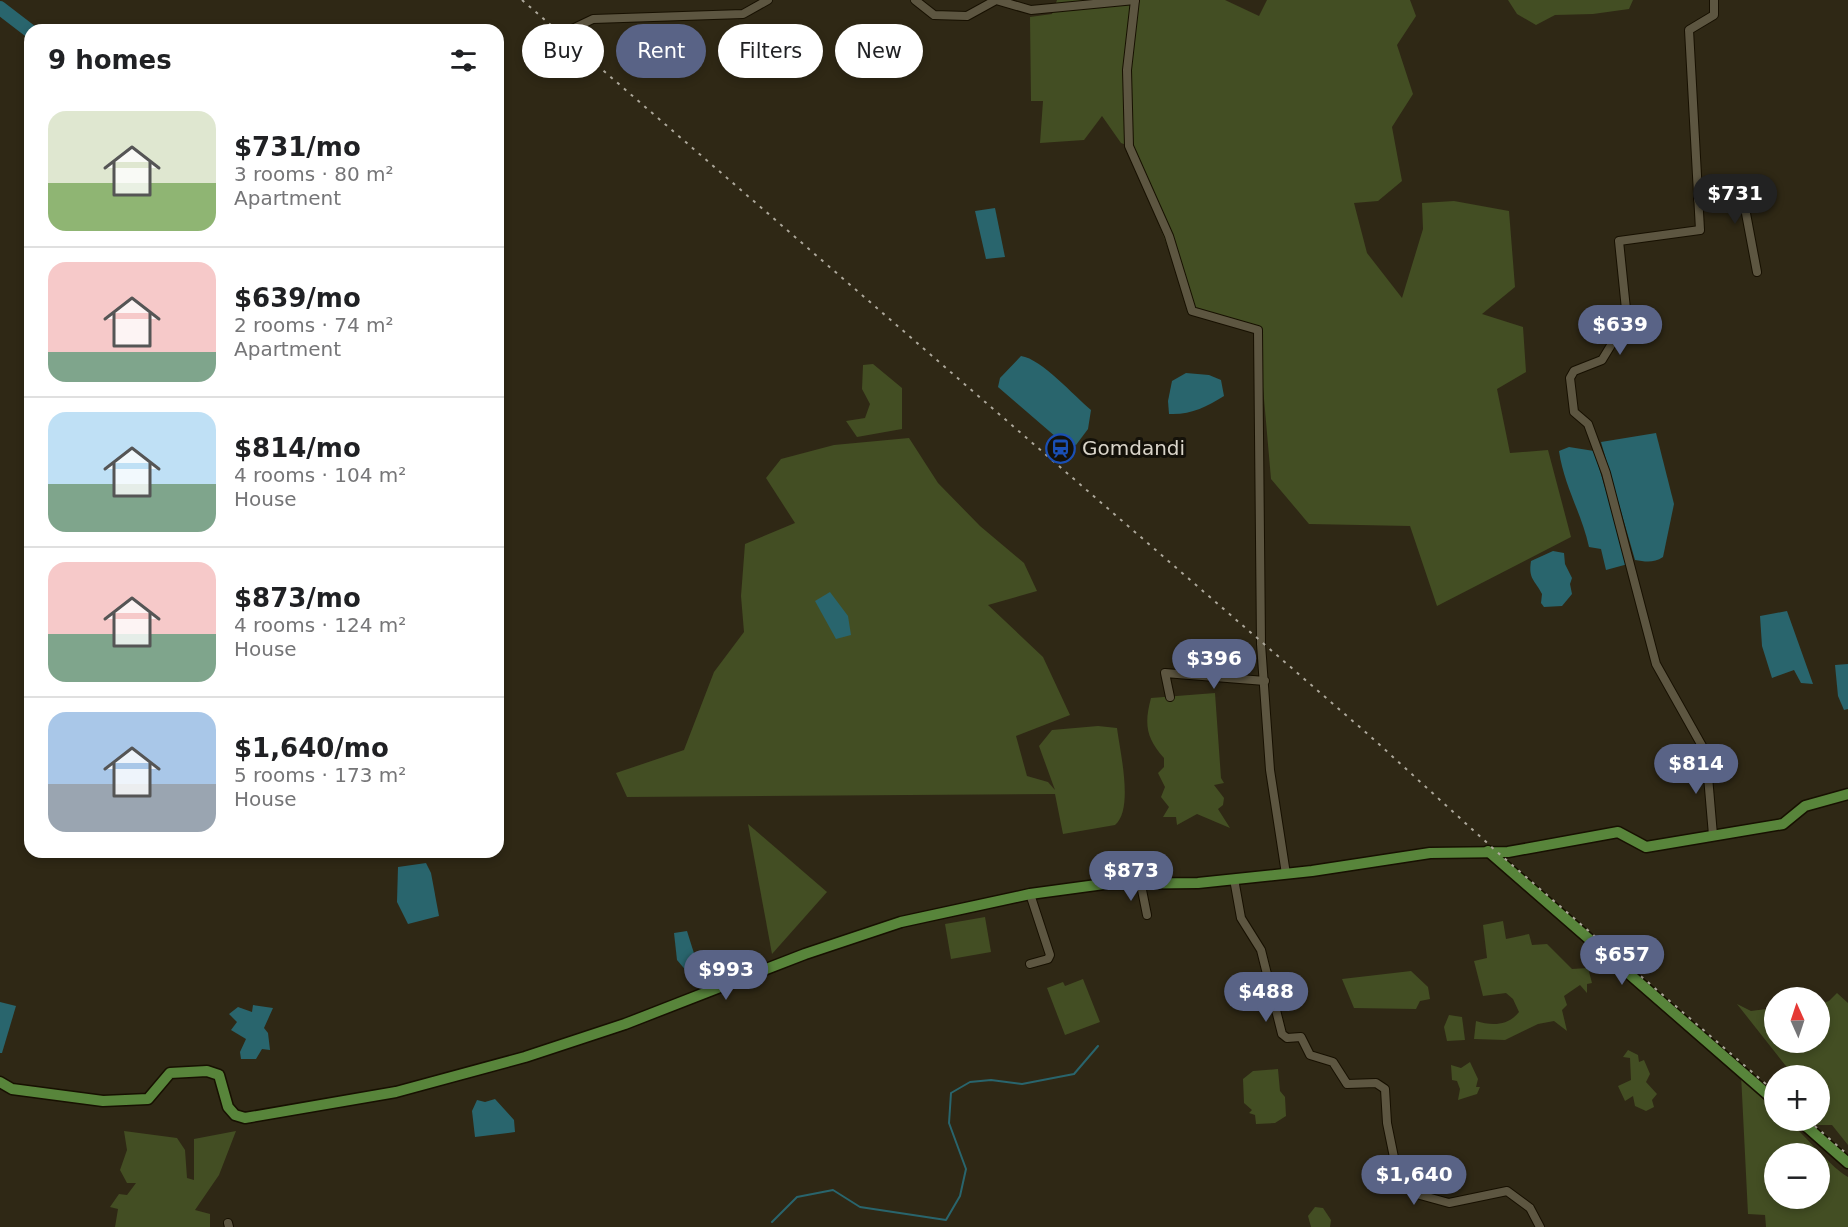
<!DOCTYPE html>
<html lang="en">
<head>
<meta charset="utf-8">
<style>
  :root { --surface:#fff; --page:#f6f6f6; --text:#202124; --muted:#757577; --line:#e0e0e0; --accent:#596386 }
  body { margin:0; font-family:"DejaVu Sans",sans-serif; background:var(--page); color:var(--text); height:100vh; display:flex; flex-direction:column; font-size:22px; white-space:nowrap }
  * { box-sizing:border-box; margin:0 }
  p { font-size:20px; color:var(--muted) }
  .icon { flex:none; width:33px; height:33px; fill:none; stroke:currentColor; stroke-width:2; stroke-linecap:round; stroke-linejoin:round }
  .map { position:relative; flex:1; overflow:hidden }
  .sheet { position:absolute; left:24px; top:24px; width:480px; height:834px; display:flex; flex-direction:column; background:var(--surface); border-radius:18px; box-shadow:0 3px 9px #0003 }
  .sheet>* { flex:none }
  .top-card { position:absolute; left:522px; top:24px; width:570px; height:54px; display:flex; gap:12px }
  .needle { width:39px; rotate:357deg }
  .controls { position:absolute; left:1764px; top:987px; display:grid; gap:12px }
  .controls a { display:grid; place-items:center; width:66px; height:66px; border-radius:50%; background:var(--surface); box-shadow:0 3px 9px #0003; font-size:30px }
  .price { position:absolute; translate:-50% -51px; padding:0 14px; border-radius:21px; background:var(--accent); color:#fff; font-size:20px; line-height:39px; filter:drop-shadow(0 2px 3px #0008) }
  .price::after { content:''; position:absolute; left:50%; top:36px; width:18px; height:14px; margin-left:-9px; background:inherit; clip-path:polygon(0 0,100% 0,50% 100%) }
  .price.active { background:#222; color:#fff }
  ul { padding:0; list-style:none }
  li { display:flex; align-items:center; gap:18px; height:150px; padding:0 24px }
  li+li { border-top:2px solid var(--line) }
  li span { display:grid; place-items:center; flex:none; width:168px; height:120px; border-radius:18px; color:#555 }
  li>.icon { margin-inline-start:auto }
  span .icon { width:72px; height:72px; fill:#fffc; stroke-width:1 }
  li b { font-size:26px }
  h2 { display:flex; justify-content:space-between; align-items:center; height:72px; padding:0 24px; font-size:26px }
  .chip { padding:0 21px; border-radius:27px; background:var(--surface); box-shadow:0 3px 9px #0003; font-size:21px; line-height:54px }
  .chip.active { background:var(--accent); color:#fff }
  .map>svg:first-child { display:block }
  .green { fill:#434e23; fill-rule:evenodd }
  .water { fill:#29656d }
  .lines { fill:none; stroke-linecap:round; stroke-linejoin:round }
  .stream { stroke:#29656d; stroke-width:2 }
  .river { stroke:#29656d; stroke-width:14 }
  .minor-casing { stroke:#171001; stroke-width:10 }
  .major-casing { stroke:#171001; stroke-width:13 }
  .minor { stroke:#5d5641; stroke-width:8 }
  .major { stroke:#58853b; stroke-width:10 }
  .rail { stroke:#ada89b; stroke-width:2; stroke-dasharray:3 6; stroke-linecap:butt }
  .labels { text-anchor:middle; stroke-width:6; stroke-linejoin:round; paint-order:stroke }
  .poi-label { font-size:20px; fill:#dad5ca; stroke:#141109; text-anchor:start }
</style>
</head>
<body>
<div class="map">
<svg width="1848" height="1227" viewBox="0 0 1848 1227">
  <rect width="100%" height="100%" fill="#2f2815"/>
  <!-- green -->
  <g class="green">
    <path d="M 1057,0 L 1225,0 L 1259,16 L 1267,0 L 1410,0 L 1416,16 L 1397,45 L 1413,94 L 1392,127 L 1402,181 L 1378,201 L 1354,203 L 1367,253 L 1402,298 L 1423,229 L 1422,203 L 1454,201 L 1509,211 L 1515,287 L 1482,314 L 1523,327 L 1526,372 L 1497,389 L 1510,453 L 1548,450 L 1571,537 L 1437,606 L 1410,526 L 1309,524 L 1271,479 L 1258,330 L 1192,311 L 1129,146 L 1121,143 L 1102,116 L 1084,140 L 1040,143 L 1043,101 L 1031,101 L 1030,17 L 1052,14 Z"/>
    <path d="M 1508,0 L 1633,0 L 1629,9 L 1593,14 L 1555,15 L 1536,25 L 1517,14 Z"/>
    <path d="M 873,364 L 902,388 L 902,429 L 857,437 L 846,421 L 865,418 L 870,404 L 862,389 L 863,365 Z"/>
    <path d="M 909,438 L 938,483 L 980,526 L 1024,563 L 1037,591 L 988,605 L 1043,657 L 1070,715 L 1016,736 L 1027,776 L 1048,782 L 1055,790 L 1039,746 L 1052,730 L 1098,726 L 1117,728 C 1120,752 1134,809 1115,825 L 1063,834 L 1055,794 L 627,797 L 616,773 L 684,750 L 714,672 L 744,632 L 741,596 L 745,544 L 795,523 L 766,478 L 781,459 L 834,445 Z"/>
    <path d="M 1215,693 L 1221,778 L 1224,783 L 1214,785 L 1224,798 L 1223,805 L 1218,809 L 1230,828 L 1197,814 L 1177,825 L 1176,817 L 1163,817 L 1169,807 L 1161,797 L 1165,787 L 1158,773 L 1164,767 L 1164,758 C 1146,738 1144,724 1151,698 Z"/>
    <path d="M 748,824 L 827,892 L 772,954 Z"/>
    <path d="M 985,917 L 991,952 L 951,959 L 945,924 Z"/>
    <path d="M 1503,921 L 1506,939 L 1529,934 L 1532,945 L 1547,944 L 1572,969 L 1588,968 L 1592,983 L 1587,984 L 1587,993 L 1580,985 L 1564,996 L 1567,1005 L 1562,1010 L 1567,1031 L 1554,1021 L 1538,1024 L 1505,1040 L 1474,1039 L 1476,1021 C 1492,1026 1508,1026 1519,1012 L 1513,999 L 1506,993 L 1483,996 L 1474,961 L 1487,958 L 1483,925 Z"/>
    <path d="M 1411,971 L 1428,987 L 1430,999 L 1420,1001 L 1416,1009 L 1354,1008 L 1342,979 Z"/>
    <path d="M 1083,979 L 1100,1022 L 1065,1035 L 1047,988 L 1063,982 L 1065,986 Z"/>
    <path d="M 1837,993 L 1848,1003 L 1848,1145 L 1832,1125 L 1812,1125 L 1815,1121 L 1820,1120 L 1820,1076 L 1793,1075 L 1737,1004 L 1751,1011 L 1774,1008 L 1774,1042 L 1820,1042 L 1820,1004 L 1829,1001 Z"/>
    <path d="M 1449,1015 L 1462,1017 L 1465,1040 L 1447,1041 L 1444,1027 Z"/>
    <path d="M 1628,1050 L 1638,1055 L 1639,1062 L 1644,1060 L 1650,1074 L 1646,1082 L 1657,1094 L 1652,1100 L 1654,1107 L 1646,1111 L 1635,1106 L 1633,1096 L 1625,1101 L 1618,1086 L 1631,1080 L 1630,1058 L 1623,1057 Z"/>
    <path d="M 1470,1062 L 1478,1079 L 1476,1087 L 1480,1087 L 1477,1094 L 1458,1100 L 1460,1089 L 1457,1081 L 1452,1080 L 1451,1065 L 1461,1068 Z"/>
    <path d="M 1278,1069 L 1280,1091 L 1285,1097 L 1286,1116 L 1275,1123 L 1256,1124 L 1255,1115 L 1249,1113 L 1252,1110 L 1244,1103 L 1243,1079 L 1253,1071 Z"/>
    <path d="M 1741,1074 L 1774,1107 L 1774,1120 L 1789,1121 C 1803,1134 1834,1170 1848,1177 L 1848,1227 L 1766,1227 L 1765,1215 L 1748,1214 ZM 1774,1154 L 1820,1154 L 1820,1198 L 1774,1198 Z"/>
    <path d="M 124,1131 L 177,1138 L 185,1150 L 187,1178 L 194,1180 L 194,1139 L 236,1131 L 219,1175 L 195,1210 L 210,1214 L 210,1227 L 115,1227 L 118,1209 L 110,1207 L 119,1194 L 127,1195 L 136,1183 L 127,1183 L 120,1170 L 127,1150 Z"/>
    <path d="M 1315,1207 L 1323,1208 L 1331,1220 L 1330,1227 L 1311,1227 L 1308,1216 Z"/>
  </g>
  <!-- water -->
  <g class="water">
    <path d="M 995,208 L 1005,257 L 986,259 L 975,211 Z"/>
    <path d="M 1021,356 C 1042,359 1074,396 1091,410 L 1088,429 L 1076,445 L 1056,437 L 998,387 L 1000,378 Z"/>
    <path d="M 1186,373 L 1209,375 L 1221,380 L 1224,396 C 1206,407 1191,415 1169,414 L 1168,401 L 1172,381 Z"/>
    <path d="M 1656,433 L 1674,504 L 1663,557 C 1654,563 1646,562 1635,560 L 1601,442 Z"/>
    <path d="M 1569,447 L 1594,451 L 1628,564 L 1606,570 L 1601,549 L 1589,547 C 1582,514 1564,486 1559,451 Z"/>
    <path d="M 1553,551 L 1564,553 L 1565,564 L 1572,578 L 1570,584 L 1572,594 L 1562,606 L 1544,607 L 1541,603 L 1542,594 C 1535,580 1528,579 1531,561 Z"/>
    <path d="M 830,592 L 848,616 L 851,635 L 836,639 L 815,601 Z"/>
    <path d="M 1787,611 L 1813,684 L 1801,683 L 1794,670 L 1772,678 L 1762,646 L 1760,616 Z"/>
    <path d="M 1848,664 L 1848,709 L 1844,710 L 1838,696 L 1835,665 Z"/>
    <path d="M 426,863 L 431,873 L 439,916 L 408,924 L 397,902 L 398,867 Z"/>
    <path d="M 687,931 L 698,966 L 688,973 L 677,960 L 674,933 Z"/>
    <path d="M 0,1002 L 16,1006 L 2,1053 L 0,1053 Z"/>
    <path d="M 253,1005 L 273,1008 L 264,1028 L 268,1033 L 270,1050 L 262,1049 L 256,1059 L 241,1059 L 240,1052 L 246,1039 L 231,1030 L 237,1022 L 229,1014 L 238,1007 L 252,1012 Z"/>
    <path d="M 495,1099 L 514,1120 L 515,1132 L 475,1137 L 472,1111 L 477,1100 L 485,1102 Z"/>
  </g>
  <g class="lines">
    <!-- stream -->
    <path class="stream" d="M 772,1222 L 797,1197 L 833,1190 L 860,1207 L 946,1220 L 960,1196 L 966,1169 L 949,1123 L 951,1093 L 970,1082 L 991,1080 L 1022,1084 L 1074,1074 L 1098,1046"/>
    <!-- river -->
    <path class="river" d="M 0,8 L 30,31"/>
    <defs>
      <g id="minor">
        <path d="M 915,0 L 934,15 L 967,16 L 996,0 L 1031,10 L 1135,0"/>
        <path d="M 1135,0 L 1127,70 L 1129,146 L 1169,236 L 1192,311 L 1258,330 L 1261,644 L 1270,770 L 1286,874"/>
        <path d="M 570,30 L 593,19 L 743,14 L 768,0"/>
        <path d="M 1698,199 L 1742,192 L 1757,272"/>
        <path d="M 1170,697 L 1165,673 L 1265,681"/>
        <path d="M 1713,835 L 1706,753 L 1656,664 L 1606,473 L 1588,424 L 1574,412 L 1570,378 L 1574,371 L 1602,360 L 1627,319 L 1619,241 L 1700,230 L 1689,30 L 1714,15 L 1714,0"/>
        <path d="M 1234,879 L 1241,918 L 1261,950 L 1282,1034 L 1287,1038 L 1301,1037 L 1310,1055 L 1333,1062 L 1347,1084 L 1376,1083 L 1385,1089 L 1387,1123 L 1398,1177 L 1420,1195 L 1449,1203 L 1507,1191 L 1530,1208 L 1540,1227"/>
        <path d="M 1141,885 L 1147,915"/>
        <path d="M 1030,894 L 1050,955 L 1048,959 L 1030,964"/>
        <path d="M 228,1223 L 229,1227"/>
      </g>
      <g id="major">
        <path d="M 1488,851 L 1774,1100"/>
        <path d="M 0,1082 L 12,1089 L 103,1101 L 148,1099 L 170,1073 L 207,1071 L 219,1075 L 228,1107 L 235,1115 L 245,1118 L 396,1092 L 525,1057 L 625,1024 L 805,954 L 901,922 L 1030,894 L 1104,884 L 1198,883 L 1312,871 L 1430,853 L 1508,852 L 1618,832 L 1646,847 L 1783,824 L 1805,806 L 1848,794"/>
        <path d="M 1799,1120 L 1848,1163"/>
      </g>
    </defs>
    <!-- minor casing -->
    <use href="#minor" class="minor-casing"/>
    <!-- major casing -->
    <use href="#major" class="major-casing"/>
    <!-- minor -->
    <use href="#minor" class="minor"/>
    <!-- major -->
    <use href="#major" class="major"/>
    <!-- rail -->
    <g class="rail">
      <path d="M 522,0 L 1370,736 L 1496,851 L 1774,1091"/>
      <path d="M 1808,1120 L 1848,1155"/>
    </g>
  </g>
  <!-- icons -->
  <defs>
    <symbol id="station-ring" viewBox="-11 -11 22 22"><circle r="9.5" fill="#141109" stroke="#1a4fb4" stroke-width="1.5"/><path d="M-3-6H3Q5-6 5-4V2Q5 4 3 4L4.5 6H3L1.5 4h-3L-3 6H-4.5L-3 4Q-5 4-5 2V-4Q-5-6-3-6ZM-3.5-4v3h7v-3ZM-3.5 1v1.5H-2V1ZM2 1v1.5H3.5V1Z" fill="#1a4fb4"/></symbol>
  </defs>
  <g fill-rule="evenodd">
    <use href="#station-ring" x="1044" y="432" width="33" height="33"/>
  </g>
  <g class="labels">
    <!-- poi labels -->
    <g class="poi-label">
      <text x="1082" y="455">Gomdandi</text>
    </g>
  </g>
</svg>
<div class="controls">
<a><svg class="needle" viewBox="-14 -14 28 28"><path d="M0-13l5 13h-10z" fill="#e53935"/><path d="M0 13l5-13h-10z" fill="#757577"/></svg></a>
<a>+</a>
<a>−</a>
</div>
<b class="price active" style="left:1735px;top:225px">$731</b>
<b class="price" style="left:1620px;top:356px">$639</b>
<b class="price" style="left:1214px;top:690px">$396</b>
<b class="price" style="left:1696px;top:795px">$814</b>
<b class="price" style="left:1131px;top:902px">$873</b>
<b class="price" style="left:1622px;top:986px">$657</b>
<b class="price" style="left:726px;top:1001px">$993</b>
<b class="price" style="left:1266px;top:1023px">$488</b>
<b class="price" style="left:1414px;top:1206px">$1,640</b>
<div class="top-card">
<a class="chip">Buy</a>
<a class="chip active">Rent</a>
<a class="chip">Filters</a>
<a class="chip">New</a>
</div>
<section class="sheet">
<h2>9 homes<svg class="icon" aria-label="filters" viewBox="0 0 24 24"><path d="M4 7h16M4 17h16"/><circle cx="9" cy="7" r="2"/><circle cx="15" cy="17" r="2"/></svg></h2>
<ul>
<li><span style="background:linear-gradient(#dfe7d0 60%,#8fb573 0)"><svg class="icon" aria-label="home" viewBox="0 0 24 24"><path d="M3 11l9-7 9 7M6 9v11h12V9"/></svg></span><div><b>$731/mo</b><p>3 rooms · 80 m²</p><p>Apartment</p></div></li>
<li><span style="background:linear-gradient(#f6c9c9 75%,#7fa58c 0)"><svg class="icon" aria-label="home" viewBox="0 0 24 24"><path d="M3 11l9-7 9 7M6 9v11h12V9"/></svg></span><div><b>$639/mo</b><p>2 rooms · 74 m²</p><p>Apartment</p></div></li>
<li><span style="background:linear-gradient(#bfe0f5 60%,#7fa58c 0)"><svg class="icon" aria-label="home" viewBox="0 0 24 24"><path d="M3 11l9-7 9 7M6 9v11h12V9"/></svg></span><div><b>$814/mo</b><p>4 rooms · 104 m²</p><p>House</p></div></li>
<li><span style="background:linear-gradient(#f6c9c9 60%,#7fa58c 0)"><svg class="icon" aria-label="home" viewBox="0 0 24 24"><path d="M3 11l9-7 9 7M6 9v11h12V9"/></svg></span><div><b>$873/mo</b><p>4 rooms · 124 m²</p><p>House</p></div></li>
<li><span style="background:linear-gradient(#a9c7e8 60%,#9aa5b1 0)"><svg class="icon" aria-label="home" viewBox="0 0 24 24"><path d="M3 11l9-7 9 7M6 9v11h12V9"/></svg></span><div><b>$1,640/mo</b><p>5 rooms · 173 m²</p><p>House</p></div></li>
</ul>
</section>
</div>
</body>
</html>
